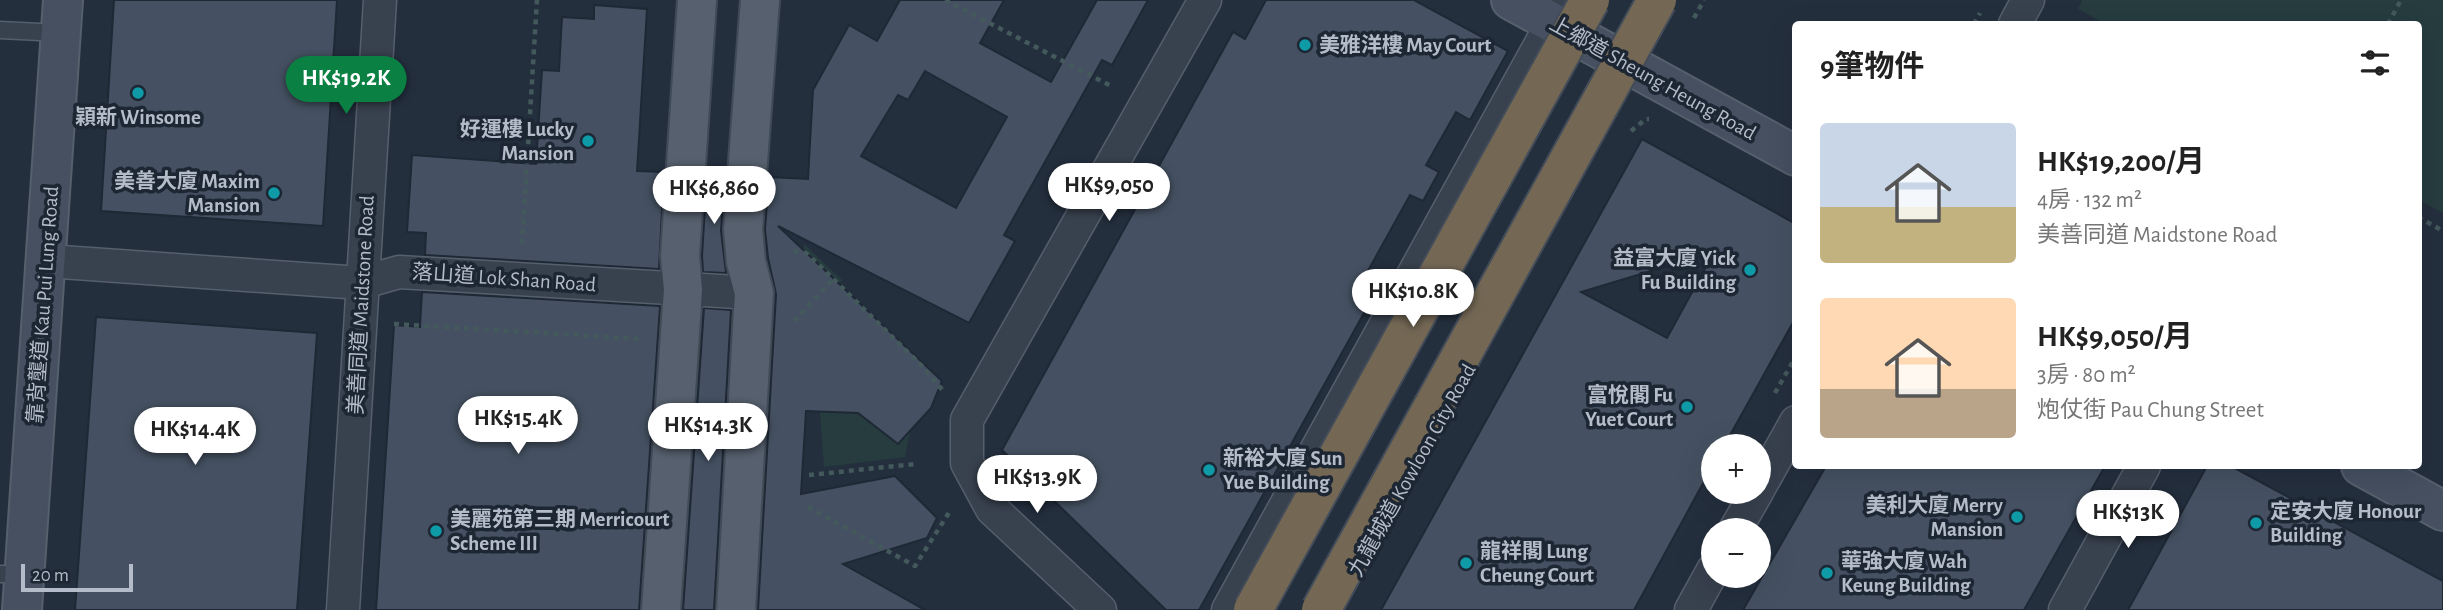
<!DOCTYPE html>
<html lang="zh-TW">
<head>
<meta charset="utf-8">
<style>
  :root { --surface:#fff; --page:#f2f2f2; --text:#222; --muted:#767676; --accent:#0b8043 }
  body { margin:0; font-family:"Alegreya Sans","Noto Sans TC",sans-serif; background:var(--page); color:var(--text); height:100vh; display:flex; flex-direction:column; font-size:26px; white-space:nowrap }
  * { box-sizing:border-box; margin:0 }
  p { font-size:23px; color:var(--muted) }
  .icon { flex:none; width:38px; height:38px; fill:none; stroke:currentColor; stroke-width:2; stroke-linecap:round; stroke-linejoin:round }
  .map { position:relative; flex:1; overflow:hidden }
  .sheet { position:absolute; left:1792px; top:21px; width:630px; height:448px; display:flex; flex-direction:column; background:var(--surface); border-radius:7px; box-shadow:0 7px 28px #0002 }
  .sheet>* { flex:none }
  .controls { position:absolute; left:1701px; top:434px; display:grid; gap:14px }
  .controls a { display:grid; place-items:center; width:70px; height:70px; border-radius:50%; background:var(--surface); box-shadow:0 7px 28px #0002; font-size:35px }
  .scale { position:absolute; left:21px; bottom:18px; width:112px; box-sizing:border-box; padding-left:7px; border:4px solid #b4bcc9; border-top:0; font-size:19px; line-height:24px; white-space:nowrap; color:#b4bcc9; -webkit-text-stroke:5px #1d2633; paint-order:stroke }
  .price { position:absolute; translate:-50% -60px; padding:0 16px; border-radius:24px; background:#fff; color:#222; font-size:23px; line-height:46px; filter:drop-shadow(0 2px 4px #0008) }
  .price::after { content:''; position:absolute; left:50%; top:42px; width:21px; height:16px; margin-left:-10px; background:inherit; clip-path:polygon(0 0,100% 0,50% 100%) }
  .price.current { background:var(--accent); color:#fff }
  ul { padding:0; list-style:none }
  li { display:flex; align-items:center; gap:21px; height:175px; padding:0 28px }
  li span { display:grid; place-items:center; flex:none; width:196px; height:140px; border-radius:7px; color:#555 }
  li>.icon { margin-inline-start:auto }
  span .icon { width:84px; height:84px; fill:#fffc; stroke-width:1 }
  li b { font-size:30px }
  h2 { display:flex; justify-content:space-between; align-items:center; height:84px; padding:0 28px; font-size:30px }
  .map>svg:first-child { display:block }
  .green { fill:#263c3f }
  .building { fill:#455162; stroke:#1f2835; stroke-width:2; fill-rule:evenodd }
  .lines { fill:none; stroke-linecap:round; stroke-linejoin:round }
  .lane-casing { stroke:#565f6c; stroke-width:19 }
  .street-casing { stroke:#565f6c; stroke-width:35 }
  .secondary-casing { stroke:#565f6c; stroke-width:42 }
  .primary-casing { stroke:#414a57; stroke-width:42 }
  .path { stroke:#44595c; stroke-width:4.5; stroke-dasharray:5 5; stroke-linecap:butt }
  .lane { stroke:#38414e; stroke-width:16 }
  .street { stroke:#38414e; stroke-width:32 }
  .secondary { stroke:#465061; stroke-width:38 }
  .primary { stroke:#56606e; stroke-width:38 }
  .highway-bridge-casing { stroke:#434c59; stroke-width:42; stroke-linecap:butt }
  .highway-bridge { stroke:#746855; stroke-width:38 }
  .culture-dot { fill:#0f9aa8; stroke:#1d2633; stroke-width:2.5 }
  .labels { text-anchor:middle; stroke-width:7; stroke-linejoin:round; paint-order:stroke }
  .poi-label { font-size:21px; font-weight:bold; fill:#b4bcc9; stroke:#1d2633; text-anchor:start }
  .street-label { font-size:21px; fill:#b4bcc9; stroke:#1d2633 }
</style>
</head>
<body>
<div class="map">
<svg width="2443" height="610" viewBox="0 0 2443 610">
  <rect width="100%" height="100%" fill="#242f3e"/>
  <!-- green -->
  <g class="green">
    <path d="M 2082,0 L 2443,0 L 2443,213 L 2419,200 L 2418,24 L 2105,24 L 2078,9 Z"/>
    <path d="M 804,244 L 842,280 L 838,284 L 912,421 L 905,457 L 824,467 L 818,387 L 799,304 Z"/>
  </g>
  <!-- building -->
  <g class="building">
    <path d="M 114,0 L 337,0 L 323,226 L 101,211 Z"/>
    <path d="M 900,0 L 1004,0 L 980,43 L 1051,82 L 1097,0 L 1148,0 L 1112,65 L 1102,60 L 1004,235 L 1015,241 L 969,323 L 778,226 L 942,381 L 931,408 L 898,444 L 858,413 L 806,411 L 801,494 L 895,476 L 937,518 L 927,538 L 843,564 L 925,610 L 758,610 L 776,294 L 768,258 L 765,229 L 769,177 L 808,179 L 813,90 L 849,25 L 877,41 ZM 925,71 L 1007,117 L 956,208 L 861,156 L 898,95 L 908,100 Z"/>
    <path d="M 1266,0 L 1414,0 L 1508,51 L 1470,120 L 1456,112 L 1426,165 L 1439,172 L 1423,201 L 1410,195 L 1364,278 L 1379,286 L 1199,610 L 1166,610 L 1002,450 L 1233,32 L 1245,39 Z"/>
    <path d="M 594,5 L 647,9 L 637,171 L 664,172 L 659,269 L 425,255 L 426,233 L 407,232 L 412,155 L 536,164 L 542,70 L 559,71 L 562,17 L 594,19 Z"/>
    <path d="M 1642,139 L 1796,224 L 1796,317 L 1724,446 L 1713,446 L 1713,465 L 1634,610 L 1381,610 ZM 1714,252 L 1667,338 L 1581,292 Z"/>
    <path d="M 707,174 L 725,175 L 721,231 L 726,273 L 703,272 L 702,256 Z"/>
    <path d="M 422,292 L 660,306 L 639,610 L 376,610 L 394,325 L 420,327 Z"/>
    <path d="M 704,308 L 731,310 L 714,610 L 683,610 Z"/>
    <path d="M 96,317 L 317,333 L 297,610 L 75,610 Z"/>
    <path d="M 1826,466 L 2105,466 L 2024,610 L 1743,610 Z"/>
    <path d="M 2207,466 L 2231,466 L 2443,581 L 2443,610 L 2128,610 Z"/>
  </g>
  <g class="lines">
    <defs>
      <g id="lane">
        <path d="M 0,30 L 60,33"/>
        <path d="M 0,574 L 25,575"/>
      </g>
      <g id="street">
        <path d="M 2015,24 L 2028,0"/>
        <path d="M 47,261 L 361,283 L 399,272 L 754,293"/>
        <path d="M 1759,488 L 1796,422"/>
        <path d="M 1735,530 L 1757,492"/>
        <path d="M 343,610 L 380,0"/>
        <path d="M 1100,610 L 992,509 L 967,463 L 967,420 L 1205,0"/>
        <path d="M 1228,610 L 1565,0"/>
        <path d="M 1691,610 L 1713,570"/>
        <path d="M 2065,610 L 2144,466"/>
      </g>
      <g id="secondary">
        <path d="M 1511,0 L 1796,156"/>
        <path d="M 2361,466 L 2443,511"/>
        <path d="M 22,610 L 63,0"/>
      </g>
      <g id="primary">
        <path d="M 661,610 L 683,290 L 680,256 L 697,0"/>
        <path d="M 736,610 L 754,293 L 746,262 L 743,229 L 760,0"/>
      </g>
    </defs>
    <!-- lane casing -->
    <use href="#lane" class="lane-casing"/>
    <!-- street casing -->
    <use href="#street" class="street-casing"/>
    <!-- secondary casing -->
    <use href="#secondary" class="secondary-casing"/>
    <!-- primary casing -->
    <use href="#primary" class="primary-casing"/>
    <!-- path -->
    <g class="path">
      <path d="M 945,0 L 1111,86"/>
      <path d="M 1694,18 L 1704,0"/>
      <path d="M 1974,24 L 1980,13"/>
      <path d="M 2388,24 L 2401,0"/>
      <path d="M 1631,131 L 1646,119 L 1649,119"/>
      <path d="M 2418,217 L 2443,231"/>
      <path d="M 522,244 L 537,0"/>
      <path d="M 794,251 L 806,253 L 818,264 L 921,365 L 945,393"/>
      <path d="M 794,321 L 833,279"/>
      <path d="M 394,324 L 641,339"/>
      <path d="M 1775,393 L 1796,356"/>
      <path d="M 809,475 L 915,464"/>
      <path d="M 808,507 L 915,566 L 950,511"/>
    </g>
    <!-- lane -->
    <use href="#lane" class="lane"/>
    <!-- street -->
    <use href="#street" class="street"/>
    <!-- secondary -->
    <use href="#secondary" class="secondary"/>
    <!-- primary -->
    <use href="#primary" class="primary"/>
    <defs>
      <g id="highway-bridge">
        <path d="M 1253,610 L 1590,0"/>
        <path d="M 1321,610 L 1657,0"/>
      </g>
    </defs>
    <!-- highway-bridge casing -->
    <use href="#highway-bridge" class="highway-bridge-casing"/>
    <!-- highway-bridge -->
    <use href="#highway-bridge" class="highway-bridge"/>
  </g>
  <!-- markers -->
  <g class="culture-dot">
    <circle cx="1305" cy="45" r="7"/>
    <circle cx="138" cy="93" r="7"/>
    <circle cx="588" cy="141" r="7"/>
    <circle cx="274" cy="193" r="7"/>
    <circle cx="1750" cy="270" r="7"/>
    <circle cx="1687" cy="407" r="7"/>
    <circle cx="1209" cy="470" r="7"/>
    <circle cx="2017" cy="517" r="7"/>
    <circle cx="2256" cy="523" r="7"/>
    <circle cx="436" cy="531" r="7"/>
    <circle cx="1466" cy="563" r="7"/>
    <circle cx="1827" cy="573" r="7"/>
  </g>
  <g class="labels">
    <!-- poi labels -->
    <g class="poi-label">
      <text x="1319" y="52">美雅洋樓 May Court</text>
      <text x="138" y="124" text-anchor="middle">穎新 Winsome</text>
      <text x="574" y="136" text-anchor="end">好運樓 Lucky<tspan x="574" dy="24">Mansion</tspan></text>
      <text x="260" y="188" text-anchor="end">美善大廈 Maxim<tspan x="260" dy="24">Mansion</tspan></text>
      <text x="1736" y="265" text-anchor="end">益富大廈 Yick<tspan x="1736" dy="24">Fu Building</tspan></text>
      <text x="1673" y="402" text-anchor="end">富悅閣 Fu<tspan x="1673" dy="24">Yuet Court</tspan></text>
      <text x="1223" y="465">新裕大廈 Sun<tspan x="1223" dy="24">Yue Building</tspan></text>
      <text x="2003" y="512" text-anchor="end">美利大廈 Merry<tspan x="2003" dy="24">Mansion</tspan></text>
      <text x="2270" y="518">定安大廈 Honour<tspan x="2270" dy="24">Building</tspan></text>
      <text x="450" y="526">美麗苑第三期 Merricourt<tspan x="450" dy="24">Scheme III</tspan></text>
      <text x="1480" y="558">龍祥閣 Lung<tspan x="1480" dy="24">Cheung Court</tspan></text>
      <text x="1841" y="568">華強大廈 Wah<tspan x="1841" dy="24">Keung Building</tspan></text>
    </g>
    <!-- street labels -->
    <g class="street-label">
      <text transform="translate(1653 78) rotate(29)" y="7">上鄉道 Sheung Heung Road</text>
      <text transform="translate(504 278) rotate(4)" y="7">落山道 Lok Shan Road</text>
      <text transform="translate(43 305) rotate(-86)" y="7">靠背壟道 Kau Pui Lung Road</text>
      <text transform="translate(361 305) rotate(-87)" y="7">美善同道 Maidstone Road</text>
      <text transform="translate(1412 470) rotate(-61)" y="7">九龍城道 Kowloon City Road</text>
    </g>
  </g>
</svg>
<div class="controls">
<a>+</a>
<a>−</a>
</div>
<div class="scale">20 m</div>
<b class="price current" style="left:346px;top:116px">HK$19.2K</b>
<b class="price" style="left:1109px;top:223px">HK$9,050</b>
<b class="price" style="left:714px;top:226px">HK$6,860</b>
<b class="price" style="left:1413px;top:329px">HK$10.8K</b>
<b class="price" style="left:518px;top:456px">HK$15.4K</b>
<b class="price" style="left:708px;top:463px">HK$14.3K</b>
<b class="price" style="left:195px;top:467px">HK$14.4K</b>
<b class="price" style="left:1037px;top:515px">HK$13.9K</b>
<b class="price" style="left:2128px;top:550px">HK$13K</b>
<section class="sheet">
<h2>9筆物件<svg class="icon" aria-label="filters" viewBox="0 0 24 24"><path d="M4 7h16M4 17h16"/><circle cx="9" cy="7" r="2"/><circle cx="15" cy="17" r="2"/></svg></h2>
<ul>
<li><span style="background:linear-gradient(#c9d6e8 60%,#c2b280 0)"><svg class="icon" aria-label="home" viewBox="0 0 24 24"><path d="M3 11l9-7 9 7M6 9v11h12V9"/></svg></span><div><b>HK$19,200/月</b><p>4房 · 132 m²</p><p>美善同道 Maidstone Road</p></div></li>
<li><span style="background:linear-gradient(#ffd9b3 65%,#b9a48a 0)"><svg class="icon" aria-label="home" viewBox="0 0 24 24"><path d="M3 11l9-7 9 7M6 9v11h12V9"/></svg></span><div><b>HK$9,050/月</b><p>3房 · 80 m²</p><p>炮仗街 Pau Chung Street</p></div></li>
</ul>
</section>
</div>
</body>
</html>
